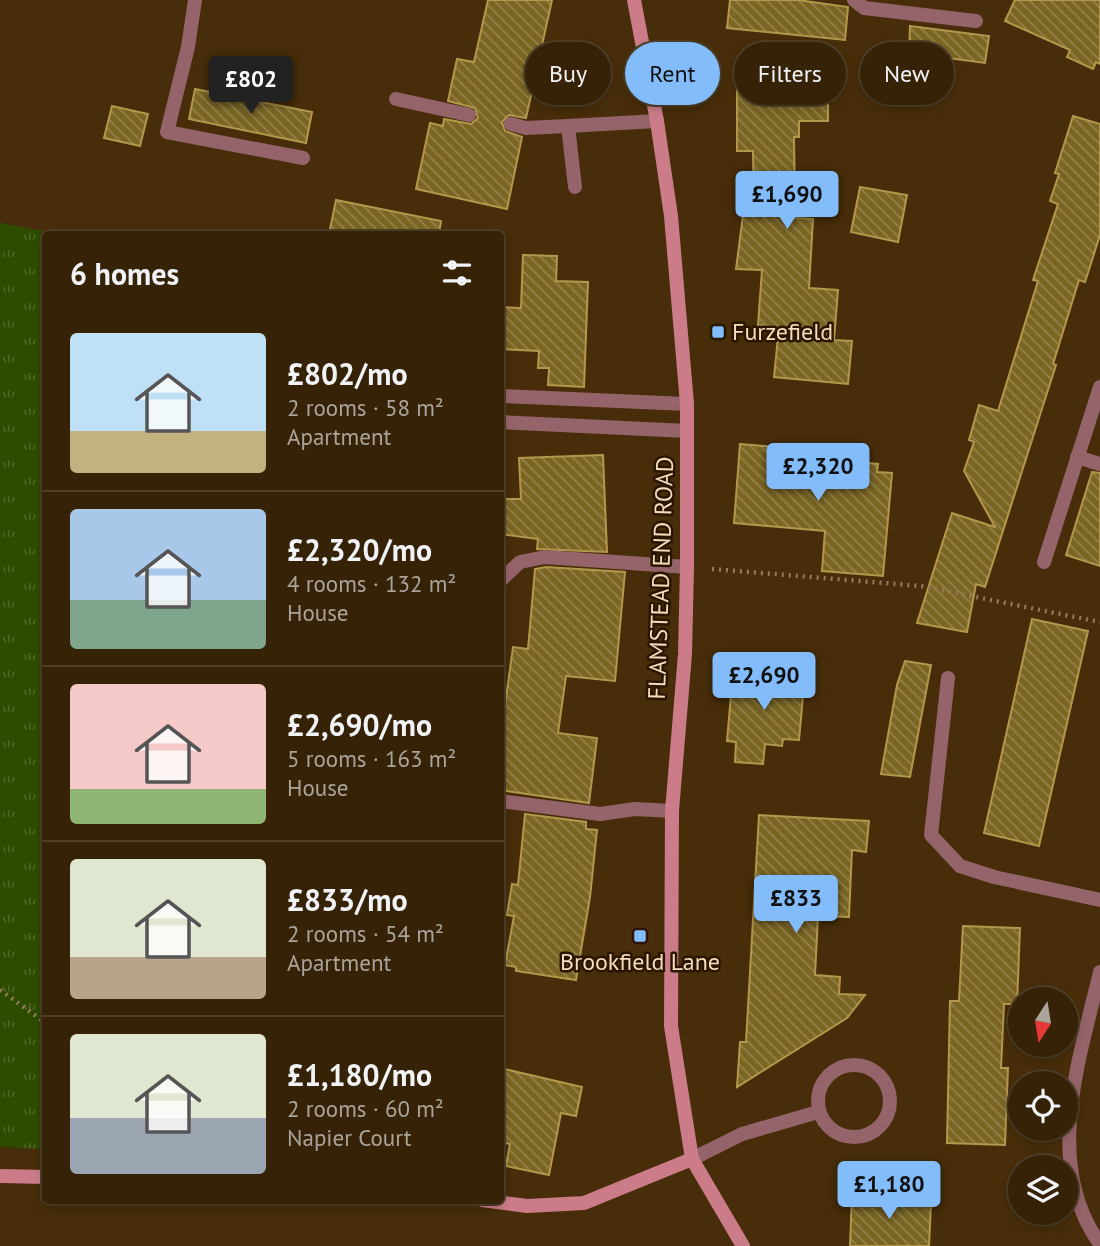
<!DOCTYPE html>
<html lang="en">
<head>
<meta charset="utf-8">
<style>
  :root { --surface:#352207; --page:#402f15; --text:#f1f3f6; --muted:#aaa49b; --line:#4f3f28; --accent:#82bcfa }
  body { margin:0; font-family:"PT Sans",sans-serif; background:var(--page); color:var(--text); height:100vh; display:flex; flex-direction:column; font-size:26px; white-space:nowrap }
  * { box-sizing:border-box; margin:0 }
  p { font-size:23px; color:var(--muted) }
  .icon { flex:none; width:38px; height:38px; fill:none; stroke:currentColor; stroke-width:2; stroke-linecap:round; stroke-linejoin:round }
  .map { position:relative; flex:1; overflow:hidden }
  .sheet { position:absolute; left:42px; top:231px; width:462px; height:973px; display:flex; flex-direction:column; background:var(--surface); border-radius:7px; box-shadow:0 4px 10px #0003,0 0 0 2px var(--line) }
  .sheet>* { flex:none }
  .top-card { position:absolute; left:525px; top:42px; width:469px; height:63px; display:flex; gap:14px }
  .needle { width:46px; rotate:192deg }
  .fabs { position:absolute; left:1008px; top:987px; display:grid; gap:14px }
  .fabs a { display:grid; place-items:center; width:70px; height:70px; border-radius:50%; background:var(--surface); box-shadow:0 4px 10px #0003,0 0 0 2px var(--line); font-size:35px }
  .price { position:absolute; translate:-50% -60px; padding:0 16px; border-radius:7px; background:var(--accent); color:#111; font-size:23px; line-height:46px; filter:drop-shadow(0 2px 4px #0008) }
  .price::after { content:''; position:absolute; left:50%; top:42px; width:21px; height:16px; margin-left:-10px; background:inherit; clip-path:polygon(0 0,100% 0,50% 100%) }
  .price.selected { background:#222; color:#fff }
  ul { padding:0; list-style:none }
  li { display:flex; align-items:center; gap:21px; height:175px; padding:0 28px }
  li+li { border-top:2px solid var(--line) }
  li span { display:grid; place-items:center; flex:none; width:196px; height:140px; border-radius:7px; color:#555 }
  li>.icon { margin-inline-start:auto }
  span .icon { width:84px; height:84px; fill:#fffc; stroke-width:1 }
  li b { font-size:30px }
  h2 { display:flex; justify-content:space-between; align-items:center; height:84px; padding:0 28px; font-size:30px }
  .chip { padding:0 24px; border-radius:32px; background:var(--surface); box-shadow:0 4px 10px #0003,0 0 0 2px var(--line); font-size:24px; line-height:63px }
  .chip.selected { background:var(--accent); color:#111 }
  .map>svg:first-child { display:block }
  .park { fill:url(#park-tufts) }
  .building { fill:url(#building-back-hatch); stroke:#b3984b; stroke-width:2 }
  .lines { fill:none; stroke-linecap:round; stroke-linejoin:round }
  .path { stroke:#967b5a; stroke-width:4.5; stroke-dasharray:2 5; stroke-linecap:butt }
  .lane { stroke:#95636a; stroke-width:14 }
  .street { stroke:#95636a; stroke-width:14 }
  .secondary { stroke:#cb7c88; stroke-width:14 }
  .poi-dot { fill:#82bcfa; stroke:#2a1600; stroke-width:2.5 }
  .labels { text-anchor:middle; stroke-width:5; stroke-linejoin:round; paint-order:stroke }
  .poi-label { font-size:24px; fill:#f6dbbc; stroke:#2a1600; text-anchor:start }
  .street-label { font-size:24px; fill:#f6dbbc; stroke:#2a1600 }
</style>
</head>
<body>
<div class="map">
<svg width="1100" height="1246" viewBox="0 0 1100 1246">
  <defs>
    <pattern id="park-tufts" width="24" height="20" patternUnits="userSpaceOnUse" patternTransform="scale(1.75)"><rect width="24" height="20" fill="#2d4c00"/><path d="M3 7l-1-3M5 7V3M7 7l1-3M15 17l-1-3M17 17v-4M19 17l1-3" fill="none" stroke="#4c6523"/></pattern>
    <pattern id="building-back-hatch" width="6" height="6" patternUnits="userSpaceOnUse" patternTransform="scale(1.75)"><rect width="6" height="6" fill="#7a6523"/><path d="M-1 5l2 2M0 0l6 6M5-1l2 2" fill="none" stroke="#94824b"/></pattern>
  </defs>
  <rect width="100%" height="100%" fill="#472d09"/>
  <!-- park -->
  <path class="park" d="M 0,223 L 60,234 L 46,234 L 45,1149 L 0,1147 Z"/>
  <!-- building -->
  <g class="building">
    <path d="M 488,0 L 552,0 L 526,118 L 509,115 L 502,122 L 505,131 L 522,137 L 507,209 L 416,189 L 430,123 L 443,126 L 444,119 L 471,124 L 478,118 L 475,108 L 448,101 L 457,59 L 474,62 Z"/>
    <path d="M 730,0 L 798,0 L 848,7 L 845,40 L 727,28 Z"/>
    <path d="M 1015,0 L 1100,0 L 1100,64 L 1096,62 L 1093,69 L 1067,57 L 1070,50 L 1005,21 Z"/>
    <path d="M 910,26 L 989,36 L 985,63 L 909,53 Z"/>
    <path d="M 737,81 L 828,81 L 828,121 L 799,121 L 799,137 L 794,137 L 795,206 L 798,206 L 797,218 L 813,219 L 809,288 L 838,290 L 834,340 L 852,341 L 848,384 L 774,377 L 779,327 L 758,325 L 762,270 L 736,269 L 743,215 L 754,216 L 753,151 L 737,151 Z"/>
    <path d="M 195,89 L 312,112 L 306,143 L 189,119 Z"/>
    <path d="M 112,106 L 148,114 L 140,146 L 104,138 Z"/>
    <path d="M 1073,116 L 1100,124 L 1100,235 L 1085,282 L 1079,280 L 1053,364 L 1056,365 L 985,587 L 976,584 L 967,632 L 917,623 L 952,513 L 995,527 L 964,471 L 974,442 L 969,440 L 979,405 L 998,411 L 1038,281 L 1033,280 L 1058,204 L 1050,201 L 1059,174 L 1055,173 Z"/>
    <path d="M 860,187 L 907,195 L 898,242 L 851,232 Z"/>
    <path d="M 336,200 L 441,221 L 439,234 L 329,234 Z"/>
    <path d="M 523,255 L 557,256 L 556,281 L 588,282 L 584,387 L 548,385 L 549,368 L 538,368 L 539,351 L 500,349 L 500,307 L 521,308 Z"/>
    <path d="M 740,444 L 811,450 L 810,458 L 878,464 L 877,472 L 892,473 L 883,576 L 822,571 L 825,531 L 734,523 Z"/>
    <path d="M 603,455 L 607,552 L 537,549 L 538,539 L 500,534 L 500,499 L 521,499 L 519,458 Z"/>
    <path d="M 1092,472 L 1100,473 L 1100,566 L 1066,555 Z"/>
    <path d="M 546,567 L 625,572 L 615,681 L 566,676 L 558,733 L 597,738 L 589,803 L 500,790 L 500,742 L 513,647 L 528,649 L 535,569 Z"/>
    <path d="M 1032,619 L 1088,631 L 1039,846 L 984,833 Z"/>
    <path d="M 905,661 L 931,665 L 910,777 L 881,774 L 897,685 Z"/>
    <path d="M 758,670 L 805,674 L 799,740 L 783,739 L 782,746 L 765,744 L 763,764 L 735,762 L 736,742 L 727,741 L 733,672 L 758,675 Z"/>
    <path d="M 525,814 L 586,822 L 586,829 L 597,830 L 590,897 L 576,980 L 516,971 L 516,967 L 505,965 L 514,916 L 507,915 L 512,884 L 518,885 Z"/>
    <path d="M 759,815 L 869,821 L 866,852 L 852,850 L 849,917 L 818,916 L 815,975 L 840,977 L 839,994 L 865,995 L 847,1018 L 737,1087 L 740,1042 L 746,1042 Z"/>
    <path d="M 963,926 L 1020,928 L 1017,1004 L 1004,1004 L 1001,1068 L 1008,1068 L 1005,1145 L 947,1143 L 950,1001 L 959,1001 Z"/>
    <path d="M 500,1068 L 582,1087 L 576,1116 L 561,1113 L 549,1175 L 506,1166 L 510,1144 L 500,1142 Z"/>
    <path d="M 852,1193 L 906,1195 L 905,1202 L 931,1204 L 929,1246 L 850,1246 Z"/>
  </g>
  <g class="lines">
    <!-- path -->
    <g class="path">
      <path d="M 712,569 L 921,586 L 1100,622"/>
      <path d="M 0,990 L 46,1023"/>
    </g>
    <!-- lane -->
    <g class="lane">
      <path d="M 195,0 L 188,47 L 167,132 L 303,158"/>
      <path d="M 854,0 L 864,8 L 976,21"/>
      <path d="M 396,99 L 469,115"/>
      <path d="M 511,124 L 526,128 L 568,126"/>
      <path d="M 575,187 L 568,126 L 657,121"/>
      <path d="M 500,396 L 687,404"/>
      <path d="M 500,422 L 687,431"/>
      <path d="M 500,581 L 520,562 L 545,557 L 687,567"/>
      <path d="M 948,678 L 931,835 L 960,866 L 994,877 L 1100,900"/>
      <path d="M 500,801 L 600,814 L 635,809 L 672,811"/>
    </g>
    <!-- street -->
    <g class="street">
      <path d="M 1077,457 L 1100,464"/>
      <path d="M 1044,562 L 1100,387"/>
      <path d="M 1100,972 C 1080,1058 1042,1164 1100,1244"/>
      <circle cx="854" cy="1101" r="36"/>
      <path d="M 692,1159 L 742,1134 L 818,1112"/>
    </g>
    <!-- secondary -->
    <g class="secondary">
      <path d="M 634,0 L 657,121 L 671,216 L 687,404 L 687,567 L 685,654 L 672,811 L 671,1026 L 692,1159 L 743,1246"/>
      <path d="M 0,1176 L 46,1177"/>
      <path d="M 482,1200 L 527,1206 L 584,1203 L 692,1159"/>
    </g>
  </g>
  <!-- markers -->
  <g class="poi-dot">
    <rect x="711" y="325" width="14" height="14" rx="3.5"/>
    <rect x="633" y="929" width="14" height="14" rx="3.5"/>
  </g>
  <g class="labels">
    <!-- poi labels -->
    <g class="poi-label">
      <text x="732" y="340">Furzefield</text>
      <text x="640" y="970" text-anchor="middle">Brookfield Lane</text>
    </g>
    <!-- street labels -->
    <g class="street-label">
      <text transform="translate(661 578) rotate(-88)" y="8">FLAMSTEAD END ROAD</text>
    </g>
  </g>
</svg>
<div class="fabs">
<a><svg class="needle" viewBox="-14 -14 28 28"><path d="M0-13l5 13h-10z" fill="#e53935"/><path d="M0 13l5-13h-10z" fill="#aaa49b"/></svg></a>
<a><svg class="icon" aria-label="locate" viewBox="0 0 24 24"><circle cx="12" cy="12" r="6"/><path d="M12 2v4M12 18v4M2 12h4M18 12h4"/></svg></a>
<a><svg class="icon" aria-label="layers" viewBox="0 0 24 24"><path d="M12 4l9 5-9 5-9-5zM3 14l9 5 9-5"/></svg></a>
</div>
<b class="price selected" style="left:251px;top:116px">£802</b>
<b class="price" style="left:787px;top:231px">£1,690</b>
<b class="price" style="left:818px;top:503px">£2,320</b>
<b class="price" style="left:764px;top:712px">£2,690</b>
<b class="price" style="left:796px;top:935px">£833</b>
<b class="price" style="left:889px;top:1221px">£1,180</b>
<div class="top-card">
<a class="chip">Buy</a>
<a class="chip selected">Rent</a>
<a class="chip">Filters</a>
<a class="chip">New</a>
</div>
<section class="sheet">
<h2>6 homes<svg class="icon" aria-label="filters" viewBox="0 0 24 24"><path d="M4 7h16M4 17h16"/><circle cx="9" cy="7" r="2"/><circle cx="15" cy="17" r="2"/></svg></h2>
<ul>
<li><span style="background:linear-gradient(#bfe0f5 70%,#c2b280 0)"><svg class="icon" aria-label="home" viewBox="0 0 24 24"><path d="M3 11l9-7 9 7M6 9v11h12V9"/></svg></span><div><b>£802/mo</b><p>2 rooms · 58 m²</p><p>Apartment</p></div></li>
<li><span style="background:linear-gradient(#a9c7e8 65%,#7fa58c 0)"><svg class="icon" aria-label="home" viewBox="0 0 24 24"><path d="M3 11l9-7 9 7M6 9v11h12V9"/></svg></span><div><b>£2,320/mo</b><p>4 rooms · 132 m²</p><p>House</p></div></li>
<li><span style="background:linear-gradient(#f6c9c9 75%,#8fb573 0)"><svg class="icon" aria-label="home" viewBox="0 0 24 24"><path d="M3 11l9-7 9 7M6 9v11h12V9"/></svg></span><div><b>£2,690/mo</b><p>5 rooms · 163 m²</p><p>House</p></div></li>
<li><span style="background:linear-gradient(#dfe7d0 70%,#b9a48a 0)"><svg class="icon" aria-label="home" viewBox="0 0 24 24"><path d="M3 11l9-7 9 7M6 9v11h12V9"/></svg></span><div><b>£833/mo</b><p>2 rooms · 54 m²</p><p>Apartment</p></div></li>
<li><span style="background:linear-gradient(#dfe7d0 60%,#9aa5b1 0)"><svg class="icon" aria-label="home" viewBox="0 0 24 24"><path d="M3 11l9-7 9 7M6 9v11h12V9"/></svg></span><div><b>£1,180/mo</b><p>2 rooms · 60 m²</p><p>Napier Court</p></div></li>
</ul>
</section>
</div>
</body>
</html>
